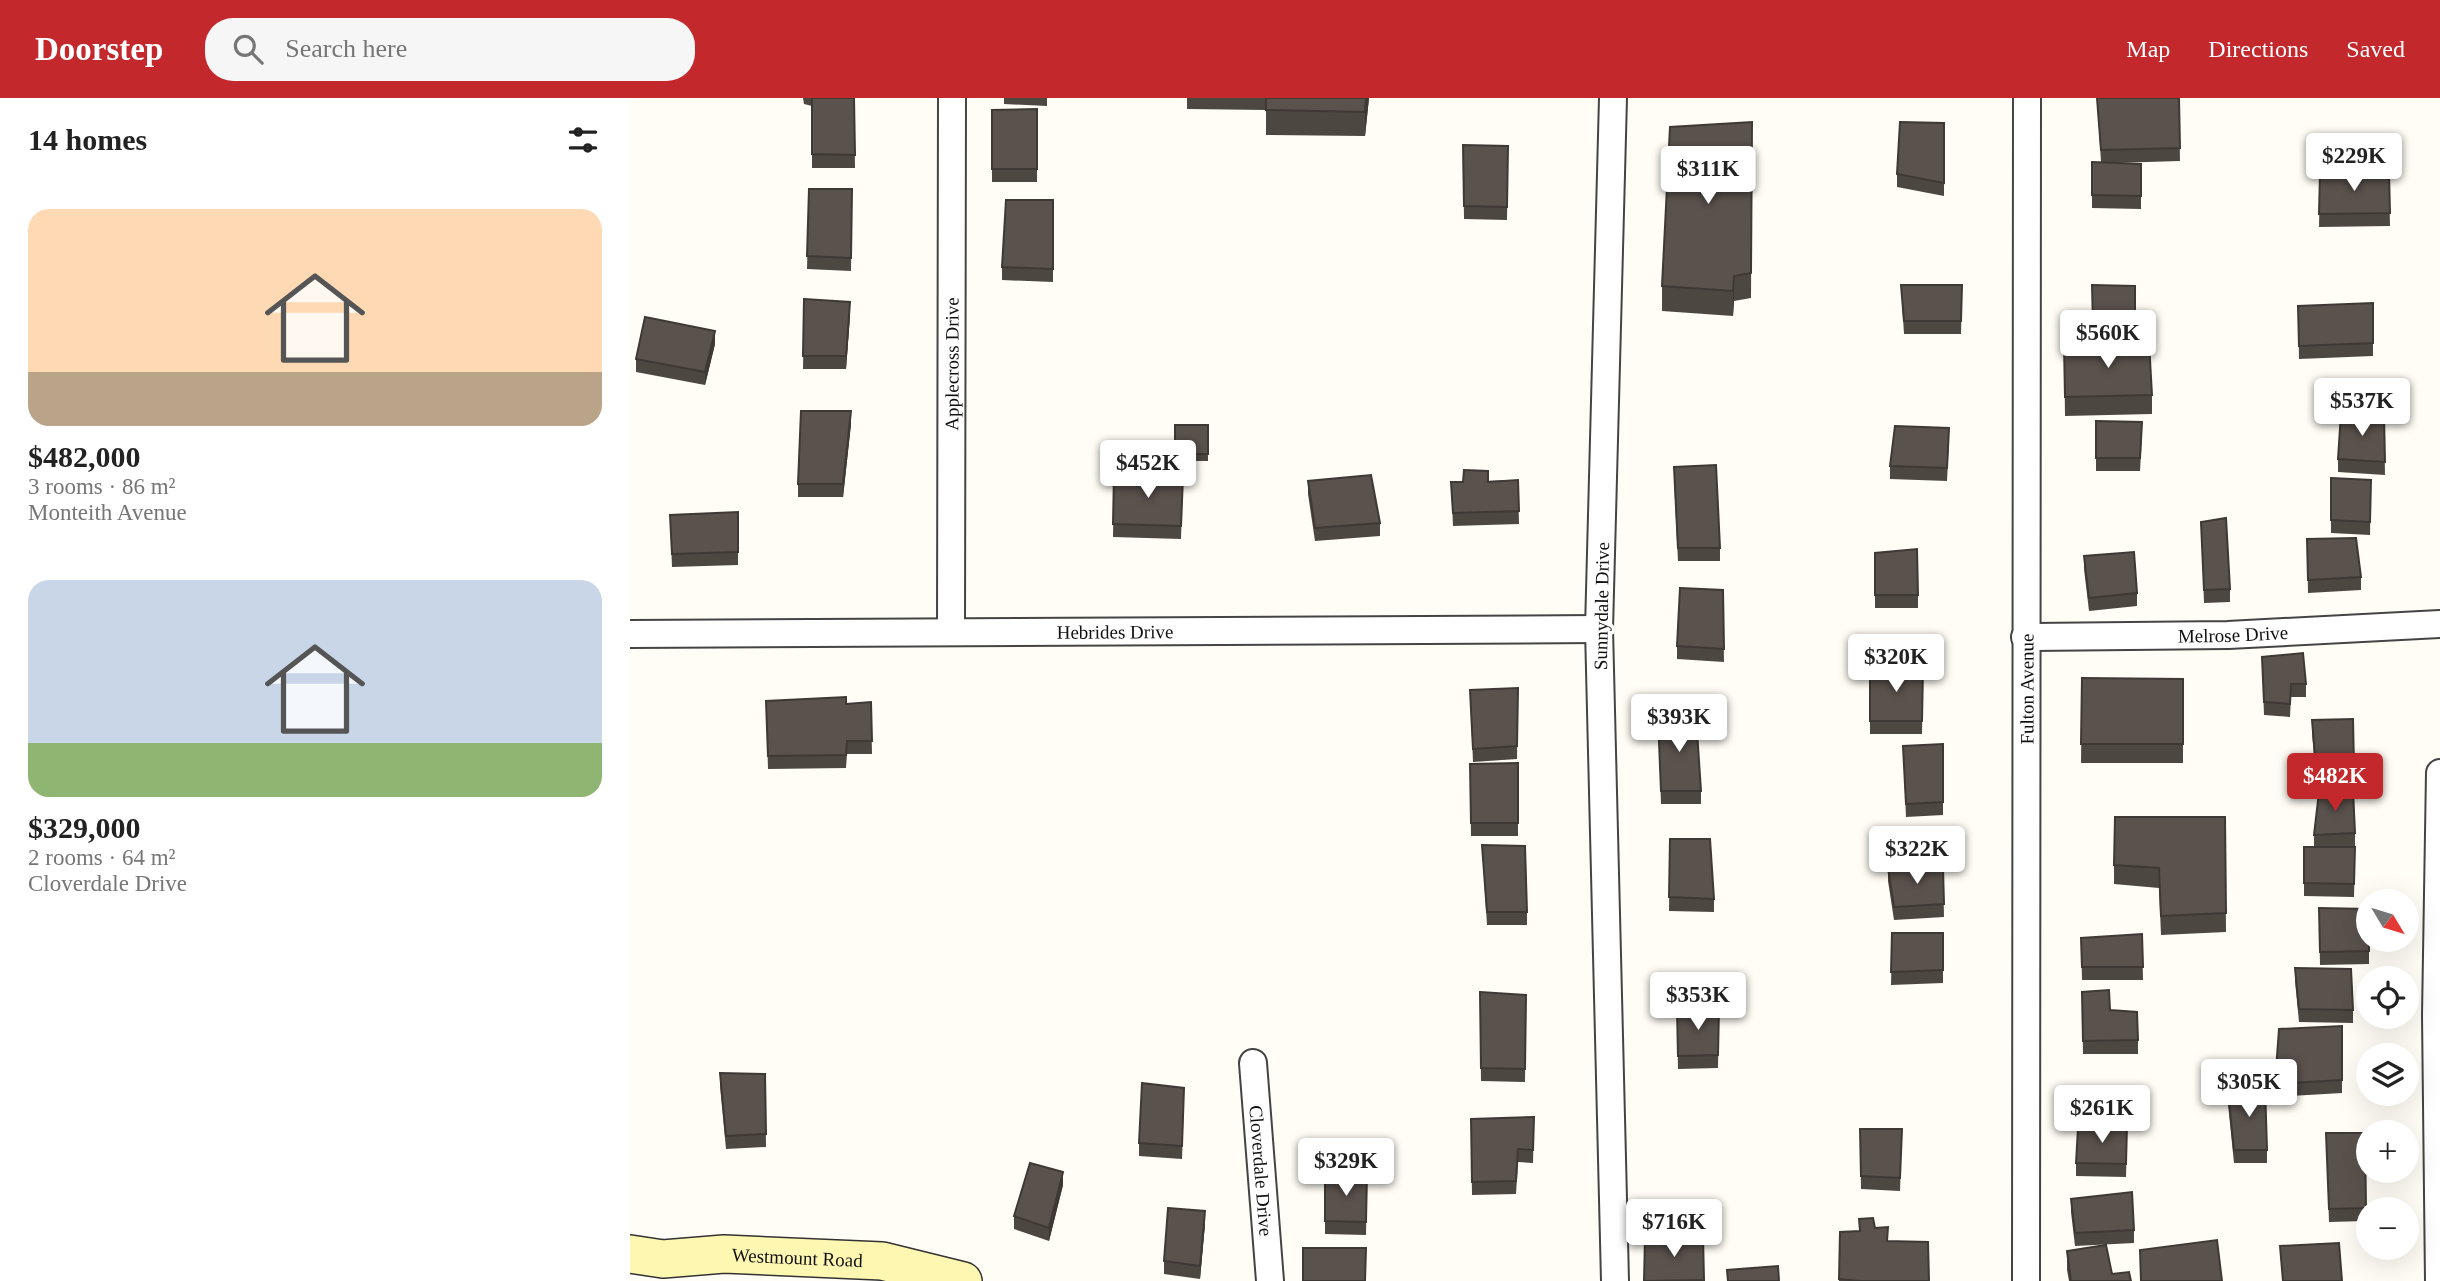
<!DOCTYPE html>
<html lang="en">
<head>
<meta charset="utf-8">
<style>
  :root { --surface:#fff; --page:#f6f6f6; --text:#222; --muted:#767676; --accent:#c2282c }
  body { margin:0; font-family:Georgia,serif; background:var(--page); color:var(--text); height:100vh; display:flex; flex-direction:column; font-size:26px; white-space:nowrap }
  * { box-sizing:border-box; margin:0 }
  p { font-size:23px; color:var(--muted) }
  .icon { flex:none; width:38px; height:38px; fill:none; stroke:currentColor; stroke-width:2; stroke-linecap:round; stroke-linejoin:round }
  .map { position:relative; flex:1; overflow:hidden }
  .drawer { display:flex; flex-direction:column; background:var(--surface); width:630px }
  .drawer>* { flex:none }
  .needle { width:46px; rotate:128deg }
  .tools { position:absolute; left:1726px; top:791px; display:grid; gap:14px }
  .tools a { display:grid; place-items:center; width:63px; height:63px; border-radius:50%; background:var(--surface); box-shadow:0 7px 28px #0002; font-size:35px }
  .price { position:absolute; translate:-50% -60px; padding:0 16px; border-radius:7px; background:#fff; color:#222; font-size:23px; line-height:46px; filter:drop-shadow(0 2px 4px #0008) }
  .price::after { content:''; position:absolute; left:50%; top:42px; width:21px; height:16px; margin-left:-10px; background:inherit; clip-path:polygon(0 0,100% 0,50% 100%) }
  .price.active { background:var(--accent); color:#fff }
  ul { padding:0; list-style:none }
  li { display:grid; align-content:center; gap:14px; height:371px; padding:0 28px }
  li span { display:grid; place-items:center; height:217px; border-radius:21px; color:#555 }
  li>.icon { margin-inline-start:auto }
  span .icon { width:126px; height:126px; fill:#fffc; stroke-width:1 }
  li b { font-size:30px }
  h2 { display:flex; justify-content:space-between; align-items:center; height:84px; padding:0 28px; font-size:30px }
  header { display:flex; align-items:center; gap:42px; box-sizing:border-box; height:98px; padding:0 35px; background:var(--accent); color:#fff }
  header strong { font-size:33px }
  nav { display:flex; gap:38px; margin-inline-start:auto; font-size:24px }
  .search { width:490px; height:63px; background:var(--page); display:flex; align-items:center; gap:18px; box-sizing:border-box; padding:0 24px; border-radius:28px; color:var(--muted); font-size:26px }
  main { display:flex; flex:1; min-height:0 }
  .map>svg:first-child { display:block }
  .lines { fill:none; stroke-linecap:round; stroke-linejoin:round }
  .minor-casing { stroke:#444; stroke-width:30 }
  .secondary-casing { stroke:#333; stroke-width:40 }
  .minor { stroke:#fff; stroke-width:26 }
  .secondary { stroke:#fef7b1; stroke-width:37 }
  .wall { fill:#4d4742 }
  .shaded-wall { fill:#3f3936 }
  .building { fill:#5a524d; stroke:#3f3936; stroke-width:2 }
  .labels { text-anchor:middle; stroke-width:7; stroke-linejoin:round; paint-order:stroke }
  .street-label { font-size:19px; fill:#111; stroke:#fff }
</style>
</head>
<body>
<header>
<strong>Doorstep</strong>
<div class="search"><svg class="icon" aria-label="search" viewBox="0 0 24 24"><circle cx="10" cy="10" r="6"/><path d="M15 15l6 6"/></svg>Search here</div>
<nav><a>Map</a><a>Directions</a><a>Saved</a></nav>
</header>
<main>
<section class="drawer">
<h2>14 homes<svg class="icon" aria-label="filters" viewBox="0 0 24 24"><path d="M4 7h16M4 17h16"/><circle cx="9" cy="7" r="2"/><circle cx="15" cy="17" r="2"/></svg></h2>
<ul>
<li><span style="background:linear-gradient(#ffd9b3 75%,#b9a48a 0)"><svg class="icon" aria-label="home" viewBox="0 0 24 24"><path d="M3 11l9-7 9 7M6 9v11h12V9"/></svg></span><div><b>$482,000</b><p>3 rooms · 86 m²</p><p>Monteith Avenue</p></div></li>
<li><span style="background:linear-gradient(#c9d6e8 75%,#8fb573 0)"><svg class="icon" aria-label="home" viewBox="0 0 24 24"><path d="M3 11l9-7 9 7M6 9v11h12V9"/></svg></span><div><b>$329,000</b><p>2 rooms · 64 m²</p><p>Cloverdale Drive</p></div></li>
</ul>
</section>
<div class="map">
<svg width="1810" height="1183" viewBox="0 0 1810 1183">
  <rect width="100%" height="100%" fill="#fffdf5"/>
  <g class="lines">
    <defs>
      <g id="minor">
        <path d="M 983,0 L 969,531 L 985,1183"/>
        <path id="s1" d="M 321,532 L 322,0"/>
        <path id="s2" d="M 0,536 L 969,531"/>
        <path id="s3" d="M 1395,539 L 1598,537 L 1810,526"/>
        <path id="s4" d="M 623,965 L 640,1183"/>
        <path id="s5" d="M 1396,1183 L 1397,0"/>
        <path d="M 1809,1183 L 1806,917 L 1810,675"/>
      </g>
      <g id="secondary">
        <path id="s6" d="M 0,1156 L 33,1161 L 94,1156 L 252,1163 L 333,1183"/>
      </g>
    </defs>
    <!-- minor casing -->
    <use href="#minor" class="minor-casing"/>
    <!-- secondary casing -->
    <use href="#secondary" class="secondary-casing"/>
    <!-- minor -->
    <use href="#minor" class="minor"/>
    <!-- secondary -->
    <use href="#secondary" class="secondary"/>
  </g>
  <!-- wall -->
  <g class="wall">
    <path d="M 173,0 L 224,0 L 225,70 L 182,70 L 182,8 L 174,6 Z"/>
    <path d="M 374,0 L 417,0 L 417,8 L 374,6 Z"/>
    <path d="M 557,0 L 739,0 L 735,38 L 636,37 L 636,12 L 557,11 Z"/>
    <path d="M 1467,0 L 1549,0 L 1550,63 L 1484,65 L 1511,66 L 1511,111 L 1462,110 L 1462,64 L 1471,64 Z"/>
    <path d="M 407,11 L 407,84 L 362,84 L 362,12 Z"/>
    <path d="M 1122,24 L 1121,200 L 1104,203 L 1103,218 L 1032,213 L 1032,188 Z"/>
    <path d="M 1314,25 L 1314,98 L 1267,89 L 1267,76 Z"/>
    <path d="M 833,47 L 878,48 L 877,122 L 834,121 Z"/>
    <path d="M 1690,75 L 1759,75 L 1760,128 L 1689,129 Z"/>
    <path d="M 179,91 L 222,91 L 221,173 L 177,171 Z"/>
    <path d="M 423,102 L 423,184 L 372,182 L 372,169 Z"/>
    <path d="M 1271,187 L 1332,187 L 1331,236 L 1274,236 Z"/>
    <path d="M 1462,187 L 1505,188 L 1505,241 L 1463,239 Z"/>
    <path d="M 174,201 L 220,217 L 216,271 L 173,271 Z"/>
    <path d="M 1743,205 L 1743,258 L 1669,261 L 1668,208 Z"/>
    <path d="M 85,246 L 75,287 L 6,274 L 6,261 Z"/>
    <path d="M 1434,246 L 1522,297 L 1522,316 L 1435,318 Z"/>
    <path d="M 1754,318 L 1755,377 L 1708,374 L 1708,361 Z"/>
    <path d="M 1466,323 L 1512,337 L 1510,373 L 1466,373 Z"/>
    <path d="M 221,326 L 213,399 L 168,399 L 168,386 Z"/>
    <rect x="545" y="327" width="33" height="36"/>
    <path d="M 1319,343 L 1317,383 L 1260,381 L 1260,368 Z"/>
    <path d="M 484,376 L 553,378 L 551,441 L 483,439 Z"/>
    <path d="M 1701,380 L 1741,382 L 1740,437 L 1701,435 Z"/>
    <path d="M 888,382 L 889,426 L 823,428 L 821,384 Z"/>
    <path d="M 1044,382 L 1090,450 L 1090,463 L 1048,463 Z"/>
    <path d="M 678,383 L 750,425 L 750,438 L 685,443 L 678,396 Z"/>
    <path d="M 108,414 L 108,467 L 42,469 L 40,417 Z"/>
    <path d="M 1571,424 L 1600,491 L 1600,504 L 1574,505 Z"/>
    <path d="M 1677,441 L 1731,479 L 1731,492 L 1678,495 Z"/>
    <path d="M 1245,455 L 1288,497 L 1288,510 L 1245,510 Z"/>
    <path d="M 1454,458 L 1507,495 L 1507,508 L 1459,513 L 1454,471 Z"/>
    <path d="M 1093,492 L 1094,564 L 1047,561 L 1047,548 Z"/>
    <path d="M 1632,559 L 1676,586 L 1676,599 L 1661,599 L 1660,619 L 1634,617 Z"/>
    <path d="M 1240,570 L 1293,570 L 1292,636 L 1240,636 Z"/>
    <path d="M 1452,580 L 1553,581 L 1553,665 L 1451,665 Z"/>
    <path d="M 888,590 L 887,661 L 843,664 L 840,592 Z"/>
    <path d="M 136,603 L 216,606 L 241,604 L 242,656 L 217,656 L 216,670 L 138,671 Z"/>
    <path d="M 1028,619 L 1071,693 L 1071,706 L 1031,706 Z"/>
    <path d="M 1723,621 L 1724,682 L 1686,682 L 1682,635 L 1682,622 Z"/>
    <path d="M 1313,646 L 1313,717 L 1276,719 L 1273,648 Z"/>
    <path d="M 888,665 L 888,738 L 841,738 L 840,666 Z"/>
    <path d="M 1595,719 L 1596,834 L 1531,837 L 1529,790 L 1484,786 L 1484,767 Z"/>
    <path d="M 1725,735 L 1725,748 L 1699,749 L 1725,749 L 1724,799 L 1674,798 L 1674,749 L 1684,749 L 1684,737 Z"/>
    <path d="M 1040,741 L 1084,801 L 1084,814 L 1039,813 Z"/>
    <path d="M 852,747 L 897,814 L 897,827 L 857,827 Z"/>
    <path d="M 1258,770 L 1313,770 L 1314,819 L 1264,822 L 1258,783 Z"/>
    <path d="M 1689,810 L 1739,842 L 1739,866 L 1690,867 Z"/>
    <path d="M 1262,835 L 1313,835 L 1313,885 L 1261,887 Z"/>
    <path d="M 1512,836 L 1513,882 L 1452,882 L 1451,840 Z"/>
    <path d="M 1665,870 L 1723,912 L 1723,925 L 1669,924 L 1665,883 Z"/>
    <path d="M 850,894 L 896,897 L 895,984 L 851,983 Z"/>
    <path d="M 1452,894 L 1480,912 L 1508,942 L 1508,956 L 1453,956 Z"/>
    <path d="M 1089,910 L 1088,970 L 1048,971 L 1047,911 Z"/>
    <path d="M 1712,928 L 1712,995 L 1645,999 L 1645,986 Z"/>
    <path d="M 90,975 L 135,976 L 136,1049 L 96,1051 L 90,988 Z"/>
    <path d="M 1598,993 L 1637,1052 L 1637,1065 L 1604,1065 L 1598,1006 Z"/>
    <path d="M 554,1003 L 552,1061 L 509,1058 L 509,1045 Z"/>
    <path d="M 904,1019 L 903,1065 L 888,1064 L 886,1096 L 842,1097 L 841,1021 Z"/>
    <path d="M 1230,1031 L 1272,1031 L 1270,1093 L 1231,1091 Z"/>
    <path d="M 1696,1035 L 1735,1035 L 1736,1123 L 1699,1124 Z"/>
    <path d="M 1497,1040 L 1496,1079 L 1446,1078 L 1446,1065 Z"/>
    <path d="M 737,1076 L 736,1137 L 695,1136 L 695,1077 Z"/>
    <path d="M 433,1087 L 419,1143 L 384,1131 L 384,1118 Z"/>
    <path d="M 1441,1101 L 1504,1132 L 1504,1145 L 1445,1148 L 1441,1114 Z"/>
    <path d="M 1229,1121 L 1245,1130 L 1299,1183 L 1209,1183 L 1210,1134 L 1229,1133 Z"/>
    <path d="M 575,1126 L 570,1181 L 534,1176 L 534,1163 Z"/>
    <path d="M 1437,1153 L 1482,1176 L 1501,1183 L 1439,1183 L 1437,1172 Z"/>
  </g>
  <!-- shaded-wall -->
  <g class="shaded-wall">
    <path d="M 736,0 L 739,0 L 735,38 L 735,14 Z"/>
    <path d="M 1104,178 L 1104,203 L 1103,218 L 1103,193 Z"/>
    <path d="M 220,204 L 220,217 L 216,271 L 216,258 Z"/>
    <path d="M 85,233 L 85,246 L 75,287 L 75,274 Z"/>
    <path d="M 221,313 L 221,326 L 213,399 L 213,386 Z"/>
    <path d="M 433,1074 L 433,1087 L 419,1143 L 419,1130 Z"/>
    <path d="M 575,1113 L 575,1126 L 570,1181 L 570,1168 Z"/>
  </g>
  <!-- building -->
  <g class="building">
    <path d="M 182,0 L 224,0 L 225,57 L 182,56 Z"/>
    <path d="M 636,0 L 736,0 L 735,14 L 636,12 Z"/>
    <path d="M 1467,0 L 1549,0 L 1550,50 L 1471,52 Z"/>
    <path d="M 407,11 L 407,71 L 362,71 L 362,12 Z"/>
    <path d="M 1122,24 L 1121,175 L 1104,178 L 1103,193 L 1032,188 L 1040,29 Z"/>
    <path d="M 1270,24 L 1314,25 L 1314,85 L 1267,76 Z"/>
    <path d="M 833,47 L 878,48 L 877,109 L 834,108 Z"/>
    <path d="M 1462,64 L 1511,66 L 1511,98 L 1462,97 Z"/>
    <path d="M 1690,75 L 1759,75 L 1760,115 L 1689,116 Z"/>
    <path d="M 179,91 L 222,91 L 221,160 L 177,158 Z"/>
    <path d="M 376,102 L 423,102 L 423,171 L 372,169 Z"/>
    <path d="M 1271,187 L 1332,187 L 1331,223 L 1274,223 Z"/>
    <path d="M 1462,187 L 1505,188 L 1505,228 L 1463,226 Z"/>
    <path d="M 174,201 L 220,204 L 216,258 L 173,258 Z"/>
    <path d="M 1743,205 L 1743,245 L 1669,248 L 1668,208 Z"/>
    <path d="M 15,219 L 85,233 L 75,274 L 6,261 Z"/>
    <path d="M 1519,244 L 1522,297 L 1435,299 L 1434,246 Z"/>
    <path d="M 171,313 L 221,313 L 213,386 L 168,386 Z"/>
    <path d="M 1711,315 L 1754,318 L 1755,364 L 1708,361 Z"/>
    <path d="M 1466,323 L 1512,324 L 1510,360 L 1466,360 Z"/>
    <rect x="545" y="327" width="33" height="29"/>
    <path d="M 1265,328 L 1319,330 L 1317,370 L 1260,368 Z"/>
    <path d="M 1086,367 L 1090,450 L 1048,450 L 1044,369 Z"/>
    <path d="M 834,372 L 858,373 L 858,384 L 888,382 L 889,413 L 823,415 L 821,384 L 833,384 Z"/>
    <path d="M 484,376 L 553,378 L 551,428 L 483,426 Z"/>
    <path d="M 741,377 L 750,425 L 685,430 L 678,383 Z"/>
    <path d="M 1701,380 L 1741,382 L 1740,424 L 1701,422 Z"/>
    <path d="M 108,414 L 108,454 L 42,456 L 40,417 Z"/>
    <path d="M 1596,420 L 1600,491 L 1574,492 L 1571,424 Z"/>
    <path d="M 1726,440 L 1731,479 L 1678,482 L 1677,441 Z"/>
    <path d="M 1287,451 L 1288,497 L 1245,497 L 1245,455 Z"/>
    <path d="M 1504,454 L 1507,495 L 1459,500 L 1454,458 Z"/>
    <path d="M 1050,490 L 1093,492 L 1094,551 L 1047,548 Z"/>
    <path d="M 1673,555 L 1676,586 L 1661,586 L 1660,606 L 1634,604 L 1632,559 Z"/>
    <path d="M 1240,570 L 1293,570 L 1292,623 L 1240,623 Z"/>
    <path d="M 1452,580 L 1553,581 L 1553,646 L 1451,646 Z"/>
    <path d="M 888,590 L 887,648 L 843,651 L 840,592 Z"/>
    <path d="M 216,599 L 216,606 L 241,604 L 242,643 L 217,643 L 216,657 L 138,658 L 136,603 Z"/>
    <path d="M 1066,618 L 1071,693 L 1031,693 L 1028,619 Z"/>
    <path d="M 1723,621 L 1724,669 L 1686,669 L 1682,622 Z"/>
    <path d="M 1313,646 L 1313,704 L 1276,706 L 1273,648 Z"/>
    <path d="M 888,665 L 888,725 L 841,725 L 840,666 Z"/>
    <path d="M 1723,692 L 1725,735 L 1684,737 L 1689,694 Z"/>
    <path d="M 1485,719 L 1595,719 L 1596,815 L 1531,818 L 1529,770 L 1484,767 Z"/>
    <path d="M 1040,741 L 1080,741 L 1084,801 L 1039,799 Z"/>
    <path d="M 852,747 L 895,748 L 897,814 L 857,814 Z"/>
    <path d="M 1674,749 L 1725,749 L 1724,786 L 1674,785 Z"/>
    <path d="M 1258,770 L 1313,770 L 1314,806 L 1264,809 Z"/>
    <path d="M 1689,810 L 1738,811 L 1738,842 L 1739,842 L 1739,853 L 1690,854 Z"/>
    <path d="M 1262,835 L 1313,835 L 1313,872 L 1261,874 Z"/>
    <path d="M 1512,836 L 1513,869 L 1452,869 L 1451,840 Z"/>
    <path d="M 1665,870 L 1721,871 L 1723,912 L 1669,911 Z"/>
    <path d="M 1479,892 L 1480,912 L 1507,914 L 1508,942 L 1453,943 L 1452,894 Z"/>
    <path d="M 850,894 L 896,897 L 895,971 L 851,970 Z"/>
    <path d="M 1089,910 L 1088,957 L 1048,958 L 1047,911 Z"/>
    <path d="M 1712,928 L 1712,982 L 1645,986 L 1649,931 Z"/>
    <path d="M 90,975 L 135,976 L 136,1036 L 96,1038 Z"/>
    <path d="M 512,985 L 554,990 L 552,1048 L 509,1045 Z"/>
    <path d="M 1635,988 L 1637,1052 L 1604,1052 L 1598,993 Z"/>
    <path d="M 904,1019 L 903,1052 L 888,1051 L 886,1083 L 842,1084 L 841,1021 Z"/>
    <path d="M 1497,1027 L 1496,1066 L 1446,1065 L 1448,1030 Z"/>
    <path d="M 1230,1031 L 1272,1031 L 1270,1080 L 1231,1078 Z"/>
    <path d="M 1696,1035 L 1735,1035 L 1736,1110 L 1699,1111 Z"/>
    <path d="M 400,1065 L 433,1074 L 419,1130 L 384,1118 Z"/>
    <path d="M 737,1076 L 736,1124 L 695,1123 L 695,1077 Z"/>
    <path d="M 1502,1094 L 1504,1132 L 1445,1135 L 1441,1101 Z"/>
    <path d="M 538,1110 L 575,1113 L 570,1168 L 534,1163 Z"/>
    <path d="M 1243,1120 L 1245,1130 L 1258,1129 L 1257,1143 L 1298,1144 L 1299,1183 L 1230,1183 L 1209,1181 L 1210,1134 L 1230,1133 L 1229,1121 Z"/>
    <path d="M 1073,1137 L 1074,1182 L 1014,1183 L 1015,1140 Z"/>
    <path d="M 1587,1142 L 1592,1183 L 1511,1183 L 1510,1152 Z"/>
    <path d="M 1709,1145 L 1712,1183 L 1653,1183 L 1650,1148 Z"/>
    <path d="M 1476,1147 L 1482,1176 L 1499,1174 L 1501,1183 L 1441,1183 L 1437,1153 Z"/>
    <path d="M 673,1150 L 736,1150 L 735,1183 L 673,1183 Z"/>
    <path d="M 1148,1168 L 1149,1183 L 1098,1183 L 1097,1172 Z"/>
  </g>
  <g class="labels">
    <!-- street labels -->
    <g class="street-label">
      <text dy="7" stroke="none"><textPath href="#s1" startOffset="266">Applecross Drive</textPath></text>
      <text transform="translate(971 508) rotate(-89)" y="7">Sunnydale Drive</text>
      <text dy="7" stroke="none"><textPath href="#s2" startOffset="485">Hebrides Drive</textPath></text>
      <text dy="7" stroke="none"><textPath href="#s3" startOffset="208">Melrose Drive</textPath></text>
      <text dy="7" stroke="none"><textPath href="#s5" startOffset="592">Fulton Avenue</textPath></text>
      <text dy="7" stroke="none"><textPath href="#s4" startOffset="108">Cloverdale Drive</textPath></text>
      <text dy="7" stroke="none"><textPath href="#s6" startOffset="168">Westmount Road</textPath></text>
    </g>
  </g>
</svg>
<div class="tools">
<a><svg class="needle" viewBox="-14 -14 28 28"><path d="M0-13l5 13h-10z" fill="#e53935"/><path d="M0 13l5-13h-10z" fill="#767676"/></svg></a>
<a><svg class="icon" aria-label="locate" viewBox="0 0 24 24"><circle cx="12" cy="12" r="6"/><path d="M12 2v4M12 18v4M2 12h4M18 12h4"/></svg></a>
<a><svg class="icon" aria-label="layers" viewBox="0 0 24 24"><path d="M12 4l9 5-9 5-9-5zM3 14l9 5 9-5"/></svg></a>
<a>+</a>
<a>−</a>
</div>
<b class="price" style="left:1724px;top:95px">$229K</b>
<b class="price" style="left:1078px;top:108px">$311K</b>
<b class="price" style="left:1478px;top:272px">$560K</b>
<b class="price" style="left:1732px;top:340px">$537K</b>
<b class="price" style="left:518px;top:402px">$452K</b>
<b class="price" style="left:1266px;top:596px">$320K</b>
<b class="price" style="left:1049px;top:656px">$393K</b>
<b class="price active" style="left:1705px;top:715px">$482K</b>
<b class="price" style="left:1287px;top:788px">$322K</b>
<b class="price" style="left:1068px;top:934px">$353K</b>
<b class="price" style="left:1619px;top:1021px">$305K</b>
<b class="price" style="left:1472px;top:1047px">$261K</b>
<b class="price" style="left:716px;top:1100px">$329K</b>
<b class="price" style="left:1044px;top:1161px">$716K</b>
</div>
</main>
</body>
</html>
